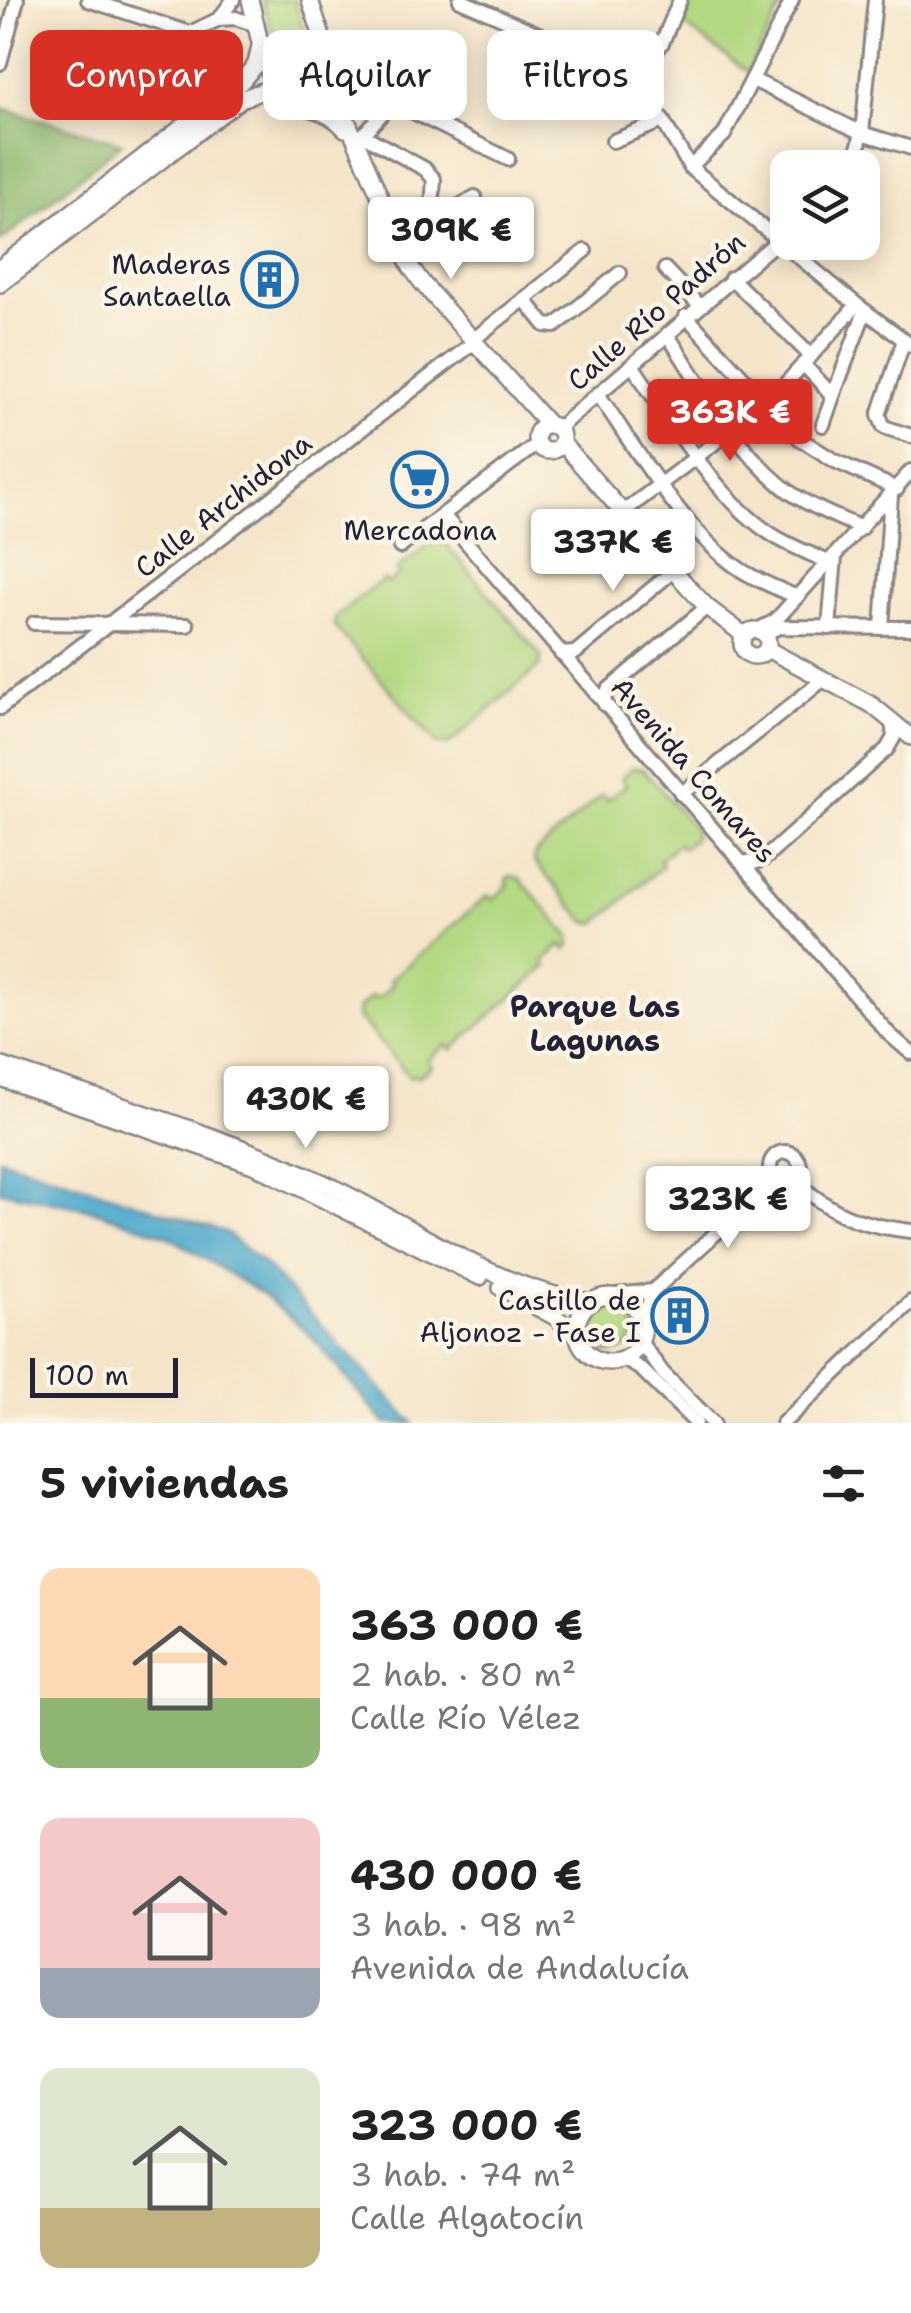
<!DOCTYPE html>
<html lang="es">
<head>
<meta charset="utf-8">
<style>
  :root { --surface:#fff; --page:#f6f6f6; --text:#222; --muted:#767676; --accent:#d93025 }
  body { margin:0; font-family:"Shantell Sans",sans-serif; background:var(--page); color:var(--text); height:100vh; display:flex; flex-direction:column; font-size:38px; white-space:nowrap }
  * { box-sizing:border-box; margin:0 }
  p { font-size:32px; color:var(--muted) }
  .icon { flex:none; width:55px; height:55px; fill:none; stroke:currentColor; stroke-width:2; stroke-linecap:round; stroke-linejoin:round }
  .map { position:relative; height:1423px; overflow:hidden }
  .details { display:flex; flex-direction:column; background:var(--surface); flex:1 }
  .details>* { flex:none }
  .top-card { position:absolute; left:30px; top:30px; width:852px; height:90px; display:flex; gap:20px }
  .fabs { position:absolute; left:770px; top:150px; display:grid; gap:20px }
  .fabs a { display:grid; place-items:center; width:110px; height:110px; border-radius:20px; background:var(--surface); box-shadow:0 5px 25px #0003; font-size:50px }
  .scale { position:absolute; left:30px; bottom:25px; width:148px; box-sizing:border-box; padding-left:10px; border:5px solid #22223b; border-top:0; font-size:28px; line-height:35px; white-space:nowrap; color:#22223b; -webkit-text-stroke:8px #fcf5e5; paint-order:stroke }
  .price { position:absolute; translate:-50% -85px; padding:0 22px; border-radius:10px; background:#fff; color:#222; font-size:32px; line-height:65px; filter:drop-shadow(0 2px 5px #0008) }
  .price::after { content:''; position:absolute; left:50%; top:60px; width:30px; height:22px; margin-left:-15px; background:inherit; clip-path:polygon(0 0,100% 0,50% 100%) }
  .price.current { background:var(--accent); color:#fff }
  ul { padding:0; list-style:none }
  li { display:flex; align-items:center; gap:30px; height:250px; padding:0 40px }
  li span { display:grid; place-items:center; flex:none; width:280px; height:200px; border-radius:20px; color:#555 }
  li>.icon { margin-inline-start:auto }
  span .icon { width:120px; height:120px; fill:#fffc; stroke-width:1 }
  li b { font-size:42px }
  h2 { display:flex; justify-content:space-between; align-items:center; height:120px; padding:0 40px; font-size:42px }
  .tag { padding:0 35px; border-radius:20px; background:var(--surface); box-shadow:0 5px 25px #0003; font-size:35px; line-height:90px }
  .tag.current { background:var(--accent); color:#fff }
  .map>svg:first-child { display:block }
  .green { fill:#b3d882; stroke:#6a7d5e; stroke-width:2.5 }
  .forest { fill:#8eb870; stroke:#586d56; stroke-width:2.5 }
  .water { fill:#4ca8ca; stroke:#376582; stroke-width:2.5 }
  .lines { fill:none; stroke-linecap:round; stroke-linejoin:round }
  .minor-casing { stroke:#8b8482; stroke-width:18 }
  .tertiary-casing { stroke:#8b8482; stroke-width:20 }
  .minor { stroke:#fff; stroke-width:12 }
  .tertiary { stroke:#fff; stroke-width:15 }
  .labels { text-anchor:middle; stroke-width:9; stroke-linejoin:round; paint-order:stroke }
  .poi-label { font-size:28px; fill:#22223b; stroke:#fcf5e5; text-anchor:end }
  .street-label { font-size:28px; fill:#22223b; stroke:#fcf5e5 }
  .neighbourhood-label { font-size:30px; font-weight:bold; fill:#22223b; stroke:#fcf5e5 }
</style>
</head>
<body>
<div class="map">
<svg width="911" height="1423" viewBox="0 0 911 1423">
  <rect width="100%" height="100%" fill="#fcf5e5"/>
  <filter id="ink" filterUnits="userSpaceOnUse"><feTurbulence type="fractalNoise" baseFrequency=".01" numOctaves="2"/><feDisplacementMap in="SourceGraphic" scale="20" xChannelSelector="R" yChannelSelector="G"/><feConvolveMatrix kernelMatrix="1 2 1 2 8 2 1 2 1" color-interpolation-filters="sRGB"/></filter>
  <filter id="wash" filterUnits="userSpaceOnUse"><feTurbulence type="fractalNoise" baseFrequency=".0048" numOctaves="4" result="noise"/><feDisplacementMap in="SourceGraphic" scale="40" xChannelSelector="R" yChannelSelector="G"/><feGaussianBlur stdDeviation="2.25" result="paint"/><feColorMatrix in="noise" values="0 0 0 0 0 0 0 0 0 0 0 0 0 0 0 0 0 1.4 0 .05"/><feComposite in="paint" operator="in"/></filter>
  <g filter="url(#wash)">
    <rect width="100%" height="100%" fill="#f4e5c9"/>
    <!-- green -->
    <g class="green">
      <path d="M 262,0 L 295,0 L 315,70 C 316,82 308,89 296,89 L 285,79 Z"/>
      <path d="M 692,0 L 785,0 L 748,72 L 683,25 Z"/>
      <path d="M 434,541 L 444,542 L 541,656 L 540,666 L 449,744 L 437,744 L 334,626 L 336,616 L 384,579 L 388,583 L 400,574 L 397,569 Z"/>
      <path d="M 632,768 L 643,769 L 694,828 L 694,838 L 682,848 L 677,844 L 659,860 L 663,865 L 597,923 L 586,922 L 534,861 L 535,853 L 602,795 L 607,800 L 626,785 L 621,778 Z"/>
      <path d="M 510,876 L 519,878 L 570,937 L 570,946 L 566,950 L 561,945 L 544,961 L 547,966 L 451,1050 L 446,1045 L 428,1060 L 432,1066 L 420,1076 L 409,1076 L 358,1017 L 359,1008 L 373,996 L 377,999 L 393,985 L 390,980 L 488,895 L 492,900 L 509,885 L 506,880 Z"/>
      <circle cx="611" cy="1329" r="24"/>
    </g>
    <!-- forest -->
    <path class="forest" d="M 2,108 L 122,143 L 0,242 L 0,115 Z"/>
    <!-- water -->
    <path class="water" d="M 0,1158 L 225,1232 L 267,1267 L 413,1423 L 384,1423 L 308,1333 L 261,1294 L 168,1236 L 92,1210 L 0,1191 Z"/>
  </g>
  <g filter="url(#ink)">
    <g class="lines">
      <defs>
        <g id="minor">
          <path d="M 88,0 L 190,33 L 219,19 L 233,0"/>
          <path d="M 460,0 L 562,44 L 633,84 L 661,118 L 690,167 L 857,305 L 911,345"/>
          <path d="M 219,19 L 235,18 L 257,25"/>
          <path d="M 0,63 L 17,0"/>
          <path d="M 753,80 L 862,133 L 911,148"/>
          <path d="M 633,84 L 662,43 L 680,0"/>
          <path d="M 363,135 L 387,108 L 403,107 L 508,159"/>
          <path d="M 355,139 L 363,135 L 425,169 L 434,179 L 432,208 L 440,218 L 475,197"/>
          <path d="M 613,141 L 663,121"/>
          <path d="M 690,167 L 724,135 L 792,0"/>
          <path d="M 853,168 L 862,133 L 875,0"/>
          <path d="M 665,269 L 699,305"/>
          <path d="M 731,278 L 811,356"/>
          <path d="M 524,299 L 545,325 L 555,326 L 620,273"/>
          <path d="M 686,316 L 800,439 L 835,461 L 897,489"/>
          <path d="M 667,334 C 703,388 738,454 791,493 C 812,508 838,517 861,528"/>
          <path d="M 474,339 L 585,251"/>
          <path d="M 904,340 L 879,415 L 884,427 L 911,436"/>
          <path d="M 803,364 L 833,396 L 865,311"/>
          <path d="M 632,365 C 667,416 716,497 768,532 C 786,545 810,553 830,563"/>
          <path d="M 598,394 C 636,449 685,533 741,570 C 758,581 779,589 797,597"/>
          <path d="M 823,425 L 833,396"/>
          <path d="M 558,428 L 788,232"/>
          <path d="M 622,513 L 769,402 L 857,305"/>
          <path d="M 443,515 L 889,1034 L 911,1053"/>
          <path d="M 400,547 L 537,444"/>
          <path d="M 34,623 L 187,625"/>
          <path d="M 829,628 L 835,557"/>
          <path d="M 882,628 L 891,495"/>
          <path d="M 757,630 L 775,621 L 911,471"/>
          <path d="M 770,631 L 779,627 L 911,628"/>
          <path d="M 561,654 L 575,653 L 673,571"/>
          <path d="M 605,705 L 604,699 L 608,690 L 707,607"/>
          <path d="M 0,708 L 476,341"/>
          <path d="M 681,794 L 824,679"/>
          <path d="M 741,862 L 754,863 L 764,859 L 887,749 L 894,737 L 892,721"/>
          <circle cx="785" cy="1167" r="15"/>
          <path d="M 794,1180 C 833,1215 859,1225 911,1231"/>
          <path d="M 653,1291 L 775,1179"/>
          <path d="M 616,1295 L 653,1291 L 643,1319"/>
          <path d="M 641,1343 L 663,1373 L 713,1423"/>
          <path d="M 625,1360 L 641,1369 L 696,1423"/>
          <path d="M 783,1423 L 911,1302"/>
        </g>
        <g id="tertiary">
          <path d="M 250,0 C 257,25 266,90 290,101 C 311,110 328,110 345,129"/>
          <path d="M 329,79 L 410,266 L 423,284 L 549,425"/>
          <path d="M 303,103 C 349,90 319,32 310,0"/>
          <path d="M 0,268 L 242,81 L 256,64 L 261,41"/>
          <path d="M 0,284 L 241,99 L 265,90 L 278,92"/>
          <circle cx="549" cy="438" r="13"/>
          <path d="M 562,443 L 690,589 L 707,607 L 744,635"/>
          <circle cx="755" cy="643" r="13"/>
          <path d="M 767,649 L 872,705 L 911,737"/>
          <path d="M 0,1065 C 109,1103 224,1135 328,1185 C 414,1226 495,1290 591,1302"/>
          <path d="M 0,1078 L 256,1166 L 480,1277"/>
          <path d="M 501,1288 L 555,1317 L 577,1334"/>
          <circle cx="610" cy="1329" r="33"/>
        </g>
      </defs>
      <!-- minor casing -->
      <use href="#minor" class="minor-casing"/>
      <!-- tertiary casing -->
      <use href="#tertiary" class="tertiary-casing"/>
      <!-- minor -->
      <use href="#minor" class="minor"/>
      <!-- tertiary -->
      <use href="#tertiary" class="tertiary"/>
    </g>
  </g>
  <!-- icons -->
  <defs>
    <symbol id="building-ring" viewBox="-11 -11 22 22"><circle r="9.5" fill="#fcf5e5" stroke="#1f6fb2" stroke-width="1.5"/><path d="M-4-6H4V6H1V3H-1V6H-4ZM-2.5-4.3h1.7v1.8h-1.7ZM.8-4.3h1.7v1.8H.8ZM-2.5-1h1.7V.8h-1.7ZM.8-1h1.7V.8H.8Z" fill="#1f6fb2"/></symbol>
    <symbol id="supermarket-ring" viewBox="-11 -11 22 22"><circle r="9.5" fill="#fcf5e5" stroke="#1f6fb2" stroke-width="1.5"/><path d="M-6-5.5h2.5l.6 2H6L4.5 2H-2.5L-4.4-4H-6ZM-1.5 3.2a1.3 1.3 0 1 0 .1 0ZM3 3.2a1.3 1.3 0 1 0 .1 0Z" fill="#1f6fb2"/></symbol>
  </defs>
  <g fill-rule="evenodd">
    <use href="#building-ring" x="238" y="248" width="63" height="63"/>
    <use href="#supermarket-ring" x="388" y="448" width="63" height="63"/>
    <use href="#building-ring" x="648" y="1284" width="63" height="63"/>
  </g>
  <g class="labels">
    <!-- poi labels -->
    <g class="poi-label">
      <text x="231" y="274">Maderas<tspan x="231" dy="32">Santaella</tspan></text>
      <text x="420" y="540" text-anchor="middle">Mercadona</text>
      <text x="641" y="1310">Castillo de<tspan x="641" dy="32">Aljonoz - Fase I</tspan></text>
    </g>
    <!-- street labels -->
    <g class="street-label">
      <text transform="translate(656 311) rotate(-41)" y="10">Calle Río Padrón</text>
      <text transform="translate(223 505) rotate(-38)" y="10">Calle Archidona</text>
      <text transform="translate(694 770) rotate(49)" y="10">Avenida Comares</text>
    </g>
    <!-- neighbourhood labels -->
    <g class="neighbourhood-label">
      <text x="595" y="1017">Parque Las<tspan x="595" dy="34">Lagunas</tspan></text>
    </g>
  </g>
</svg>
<div class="fabs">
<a><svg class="icon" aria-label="layers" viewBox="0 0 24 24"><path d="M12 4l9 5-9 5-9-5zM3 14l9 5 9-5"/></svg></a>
</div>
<div class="scale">100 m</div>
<b class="price" style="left:451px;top:282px">309K €</b>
<b class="price current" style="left:730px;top:464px">363K €</b>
<b class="price" style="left:613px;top:594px">337K €</b>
<b class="price" style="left:306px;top:1151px">430K €</b>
<b class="price" style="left:728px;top:1251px">323K €</b>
<div class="top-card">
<a class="tag current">Comprar</a>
<a class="tag">Alquilar</a>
<a class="tag">Filtros</a>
</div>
</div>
<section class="details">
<h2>5 viviendas<svg class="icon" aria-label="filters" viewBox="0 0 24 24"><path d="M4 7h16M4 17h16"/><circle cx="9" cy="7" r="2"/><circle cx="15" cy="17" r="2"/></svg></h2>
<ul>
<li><span style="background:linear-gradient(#ffd9b3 65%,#8fb573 0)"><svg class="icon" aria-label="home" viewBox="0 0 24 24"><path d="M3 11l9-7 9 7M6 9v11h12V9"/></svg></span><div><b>363 000 €</b><p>2 hab. · 80 m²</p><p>Calle Río Vélez</p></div></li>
<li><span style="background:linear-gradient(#f6c9c9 75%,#9aa5b1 0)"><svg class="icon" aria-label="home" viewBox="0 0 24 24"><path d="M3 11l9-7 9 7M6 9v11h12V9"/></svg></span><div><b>430 000 €</b><p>3 hab. · 98 m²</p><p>Avenida de Andalucía</p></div></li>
<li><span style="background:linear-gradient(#dfe7d0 70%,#c2b280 0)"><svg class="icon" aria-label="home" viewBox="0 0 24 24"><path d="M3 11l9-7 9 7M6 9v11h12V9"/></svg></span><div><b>323 000 €</b><p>3 hab. · 74 m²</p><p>Calle Algatocín</p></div></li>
</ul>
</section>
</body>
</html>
